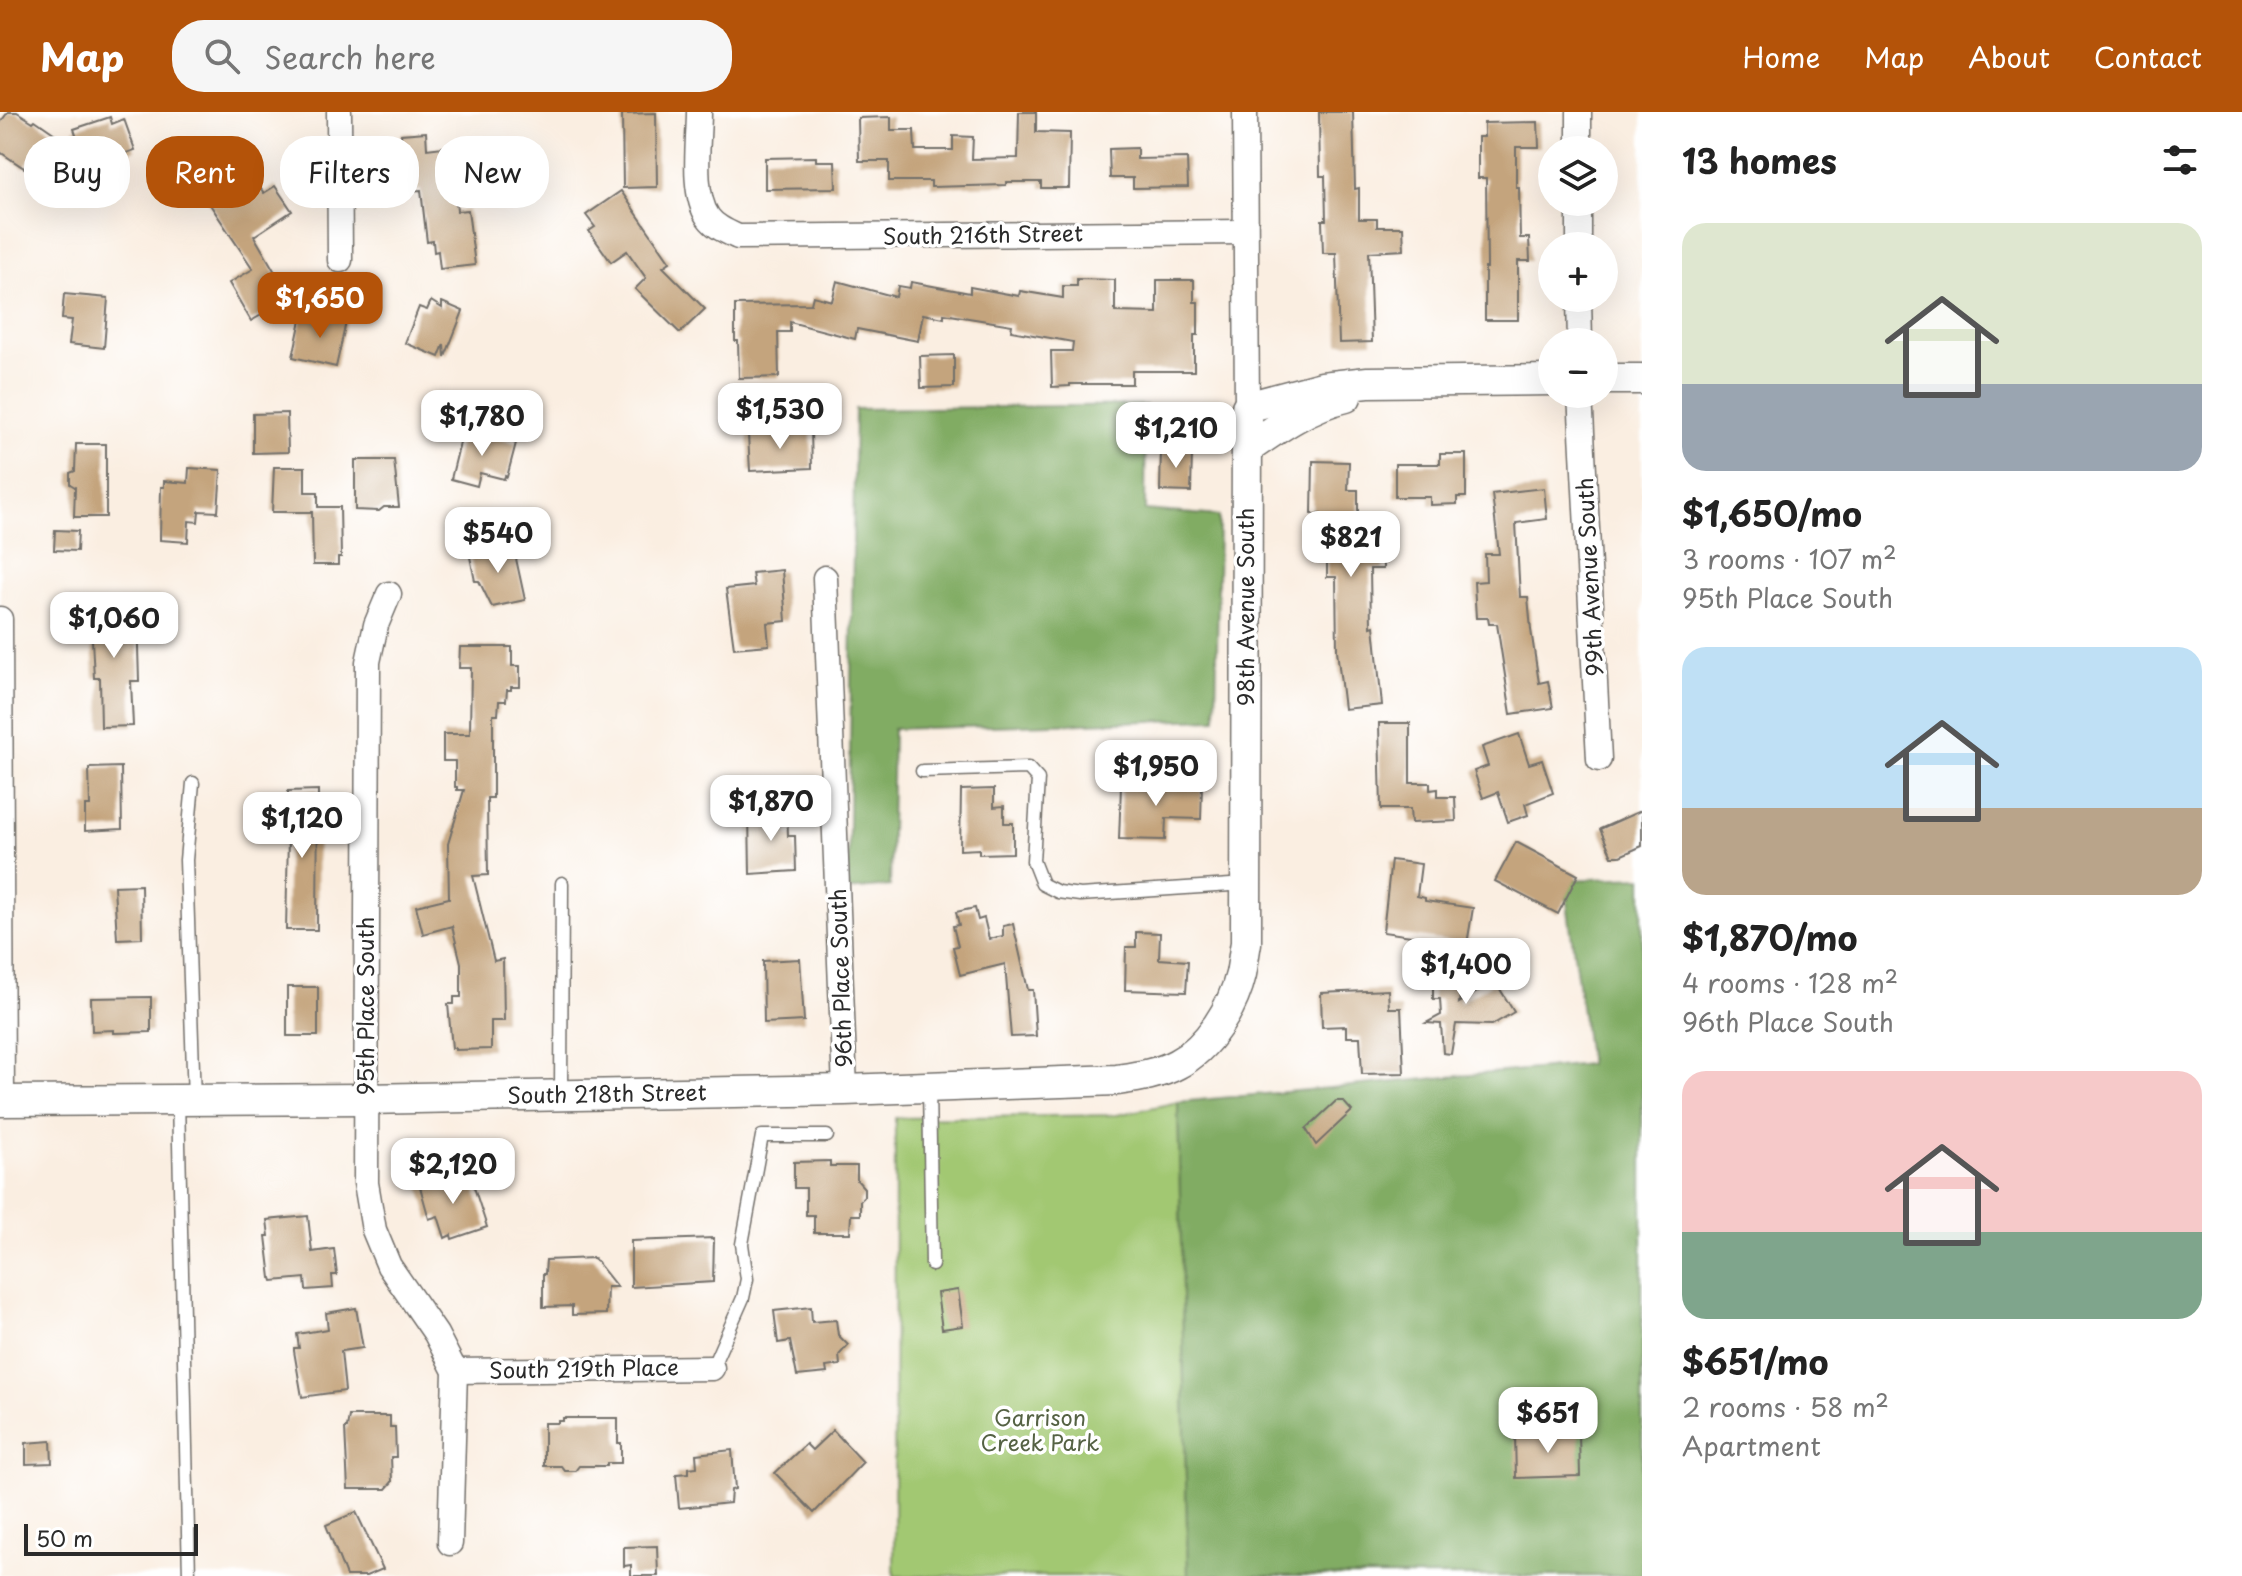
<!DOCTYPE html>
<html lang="en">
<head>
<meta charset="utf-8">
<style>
  :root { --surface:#fff; --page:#f6f6f6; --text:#222; --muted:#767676; --accent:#b45309 }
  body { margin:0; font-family:"Playpen Sans",sans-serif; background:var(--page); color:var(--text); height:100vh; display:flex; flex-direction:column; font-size:30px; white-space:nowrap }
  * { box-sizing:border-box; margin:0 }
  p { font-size:26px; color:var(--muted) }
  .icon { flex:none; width:44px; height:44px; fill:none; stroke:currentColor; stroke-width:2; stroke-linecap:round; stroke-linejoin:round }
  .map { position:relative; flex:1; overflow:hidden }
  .sheet { display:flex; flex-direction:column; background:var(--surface); width:600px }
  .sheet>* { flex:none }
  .hud { position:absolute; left:24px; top:24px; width:760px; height:72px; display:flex; gap:16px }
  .buttons { position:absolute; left:1538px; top:24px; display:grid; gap:16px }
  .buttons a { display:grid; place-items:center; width:80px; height:80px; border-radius:50%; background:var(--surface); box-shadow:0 8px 32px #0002; font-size:40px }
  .scale { position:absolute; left:24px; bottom:20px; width:174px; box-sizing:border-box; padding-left:8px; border:4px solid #2b2b2b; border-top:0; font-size:22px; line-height:28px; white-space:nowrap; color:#2b2b2b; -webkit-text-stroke:6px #fff; paint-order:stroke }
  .price { position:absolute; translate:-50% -68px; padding:0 18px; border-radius:16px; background:#fff; color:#222; font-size:26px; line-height:52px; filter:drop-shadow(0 2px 4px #0008) }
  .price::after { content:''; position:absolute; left:50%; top:48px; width:24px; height:18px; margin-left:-12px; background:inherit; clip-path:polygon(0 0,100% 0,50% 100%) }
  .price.selected { background:var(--accent); color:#fff }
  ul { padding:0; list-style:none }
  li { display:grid; align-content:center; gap:16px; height:424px; padding:0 40px }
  li span { display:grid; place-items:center; height:248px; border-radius:24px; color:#555 }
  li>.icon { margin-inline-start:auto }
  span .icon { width:144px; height:144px; fill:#fffc; stroke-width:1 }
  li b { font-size:34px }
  h2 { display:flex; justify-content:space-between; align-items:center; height:96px; padding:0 40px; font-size:34px }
  .tag { padding:0 28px; border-radius:32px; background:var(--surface); box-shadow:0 8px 32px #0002; font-size:28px; line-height:72px }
  .tag.selected { background:var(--accent); color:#fff }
  header { display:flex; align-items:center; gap:48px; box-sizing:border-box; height:112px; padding:0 40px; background:var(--accent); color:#fff }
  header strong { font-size:38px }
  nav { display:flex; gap:44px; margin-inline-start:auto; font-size:28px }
  .search { width:560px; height:72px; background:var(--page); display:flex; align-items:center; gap:20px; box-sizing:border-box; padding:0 28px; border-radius:32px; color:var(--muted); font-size:30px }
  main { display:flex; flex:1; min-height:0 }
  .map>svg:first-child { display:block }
  .green { fill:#a2c872; stroke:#667a4e; stroke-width:2 }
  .forest { fill:#81ac64; stroke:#566c48; stroke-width:2 }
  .building { fill:#c4a47d }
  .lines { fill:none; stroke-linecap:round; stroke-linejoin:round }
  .service-casing { stroke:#736f6b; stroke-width:15 }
  .minor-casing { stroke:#736f6b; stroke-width:27 }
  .tertiary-casing { stroke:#736f6b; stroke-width:33 }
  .service { stroke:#fff; stroke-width:12 }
  .minor { stroke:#fff; stroke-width:24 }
  .tertiary { stroke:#fff; stroke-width:30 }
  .labels { text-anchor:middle; stroke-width:7; stroke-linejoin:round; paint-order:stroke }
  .street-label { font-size:22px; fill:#2b2b2b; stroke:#fff }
  .park-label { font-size:22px; fill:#556244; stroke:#fff }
</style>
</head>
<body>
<header>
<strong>Map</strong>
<div class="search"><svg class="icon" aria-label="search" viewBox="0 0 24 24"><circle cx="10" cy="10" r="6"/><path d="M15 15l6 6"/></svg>Search here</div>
<nav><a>Home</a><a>Map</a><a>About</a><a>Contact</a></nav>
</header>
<main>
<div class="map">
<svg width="1642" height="1464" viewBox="0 0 1642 1464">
  <rect width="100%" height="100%" fill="#fff"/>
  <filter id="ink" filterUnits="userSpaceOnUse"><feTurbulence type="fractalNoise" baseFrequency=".0125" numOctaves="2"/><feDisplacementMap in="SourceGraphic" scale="16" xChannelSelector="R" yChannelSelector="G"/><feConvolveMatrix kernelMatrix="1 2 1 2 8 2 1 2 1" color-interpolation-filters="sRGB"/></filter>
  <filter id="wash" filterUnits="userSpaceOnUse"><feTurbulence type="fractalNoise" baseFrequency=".006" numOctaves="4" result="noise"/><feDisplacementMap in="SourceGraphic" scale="32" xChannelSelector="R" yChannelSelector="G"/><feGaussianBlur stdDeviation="1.8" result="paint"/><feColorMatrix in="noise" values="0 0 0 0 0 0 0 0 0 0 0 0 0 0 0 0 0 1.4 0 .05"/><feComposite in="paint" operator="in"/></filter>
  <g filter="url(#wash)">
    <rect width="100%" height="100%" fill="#faeee1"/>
    <!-- green -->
    <path class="green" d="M 1178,990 L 1188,1464 L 894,1464 L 895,1006 L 1117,1003 Z"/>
    <!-- forest -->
    <g class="forest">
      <path d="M 1146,293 L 1145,398 L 1219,404 L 1216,607 L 893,617 L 890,774 L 848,778 L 855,297 Z"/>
      <path d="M 1642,765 L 1642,1464 L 1188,1464 L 1178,990 L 1589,952 L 1564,768 Z"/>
    </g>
    <g id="blocks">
      <!-- building -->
      <g class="building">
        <path d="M 8,0 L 17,0 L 33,10 L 35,8 L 58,24 L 41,49 L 33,43 L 24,56 L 0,40 L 0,11 Z"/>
        <path d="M 1019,0 L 1036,0 L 1036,20 L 1070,21 L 1069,76 L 1041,76 L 1041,70 L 1006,70 L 1006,73 L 931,75 L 931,69 L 889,69 L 889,49 L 859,49 L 858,6 L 891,5 L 891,18 L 914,18 L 915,38 L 953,38 L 953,24 L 973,25 L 972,47 L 1018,46 Z"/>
        <path d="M 1319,0 L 1353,0 L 1355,77 L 1359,76 L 1359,107 L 1377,107 L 1377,115 L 1403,115 L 1404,138 L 1369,140 L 1372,230 L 1339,231 L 1336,141 L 1323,141 L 1322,108 L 1326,108 L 1325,64 L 1320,64 Z"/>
        <path d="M 656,1 L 657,75 L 623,76 L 622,2 Z"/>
        <path d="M 110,5 L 112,12 L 124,7 L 135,38 L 87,55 L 74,17 Z"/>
        <path d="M 1538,10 L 1539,35 L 1516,35 L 1516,75 L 1519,75 L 1520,126 L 1529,126 L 1530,149 L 1518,149 L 1518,208 L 1485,208 L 1485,156 L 1487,156 L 1486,66 L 1478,66 L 1478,25 L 1484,25 L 1484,11 Z"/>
        <path d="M 426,20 L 427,37 L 451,34 L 457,99 L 468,98 L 475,153 L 440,157 L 438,139 L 434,140 L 433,129 L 427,130 L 421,78 L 408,79 L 406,59 L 402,59 L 400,34 L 402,34 L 401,22 Z"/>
        <path d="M 1137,36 L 1137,47 L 1187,46 L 1188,75 L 1133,76 L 1133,66 L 1110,66 L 1109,37 Z"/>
        <path d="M 816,45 L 816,49 L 835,49 L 836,76 L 765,77 L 765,46 Z"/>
        <path d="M 246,57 L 264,81 L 275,74 L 292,99 L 254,124 L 293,191 L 281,199 L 277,194 L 251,209 L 229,171 L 253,157 L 205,85 Z"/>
        <path d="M 621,79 L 670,150 L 663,155 L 705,197 L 680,221 L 635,177 L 646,166 L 627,139 L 611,150 L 589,119 L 595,115 L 586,103 Z"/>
        <path d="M 1077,167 L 1115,168 L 1115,200 L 1157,201 L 1157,168 L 1194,168 L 1194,190 L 1198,190 L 1198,223 L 1194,223 L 1194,259 L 1132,259 L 1132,272 L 1070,272 L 1070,274 L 1052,275 L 1051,239 L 1072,239 L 1073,230 L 1011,219 L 1012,213 L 944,202 L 944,206 L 923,202 L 918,229 L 857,217 L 855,227 L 790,210 L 790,220 L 778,220 L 779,265 L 739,266 L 738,229 L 735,229 L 735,193 L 811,192 L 813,184 L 832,189 L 837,169 L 896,185 L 898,174 L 910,176 L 911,170 L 970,181 L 970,175 L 1019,184 L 1020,179 L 1063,186 L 1063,174 L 1077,174 Z"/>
        <path d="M 64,182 L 108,186 L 104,236 L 69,232 L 72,208 L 62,207 Z"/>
        <path d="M 431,189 L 442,196 L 442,190 L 463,199 L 445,245 L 444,232 L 439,245 L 405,231 L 419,195 L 427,198 Z"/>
        <path d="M 302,203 L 322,208 L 322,205 L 346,210 L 336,255 L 293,245 Z"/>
        <path d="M 954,243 L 954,275 L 921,276 L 920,244 Z"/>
        <path d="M 287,301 L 288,340 L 253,341 L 253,302 Z"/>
        <path d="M 463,318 L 516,331 L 507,365 L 505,364 L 504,367 L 480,361 L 477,374 L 451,367 Z"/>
        <path d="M 811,318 L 812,356 L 750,359 L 748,322 Z"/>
        <path d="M 76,332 L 106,332 L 106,405 L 74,405 L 75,375 L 70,372 L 70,361 L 75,359 Z"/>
        <path d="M 1161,337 L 1192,338 L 1191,380 L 1160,379 Z"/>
        <path d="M 1440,342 L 1466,342 L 1466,385 L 1457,385 L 1457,392 L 1430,393 L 1430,385 L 1395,385 L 1395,352 L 1440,352 Z"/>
        <path d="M 355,348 L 394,348 L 399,395 L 384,395 L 379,399 L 355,398 Z"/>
        <path d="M 1313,349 L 1349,350 L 1348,378 L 1358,378 L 1358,405 L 1382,405 L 1383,457 L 1370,457 L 1371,515 L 1374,514 L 1382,593 L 1344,597 L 1337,538 L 1336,465 L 1327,465 L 1327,423 L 1320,423 L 1321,402 L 1312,402 Z"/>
        <path d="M 274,355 L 305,355 L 305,380 L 318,380 L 318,395 L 340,395 L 341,445 L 338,445 L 338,453 L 313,453 L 312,400 L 272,400 Z"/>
        <path d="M 189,356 L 221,358 L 218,400 L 199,399 L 198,410 L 189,409 L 188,430 L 160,428 L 161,375 L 164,375 L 164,369 L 188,371 Z"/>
        <path d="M 1544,376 L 1547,407 L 1516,411 L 1520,485 L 1528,485 L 1531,518 L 1539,571 L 1548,569 L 1553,596 L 1511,602 L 1497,512 L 1489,512 L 1488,506 L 1476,506 L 1474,470 L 1486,469 L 1485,442 L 1499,442 L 1492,382 Z"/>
        <path d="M 55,418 L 78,419 L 77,439 L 54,438 Z"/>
        <path d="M 513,433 L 525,488 L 492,495 L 479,469 L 475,469 L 469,440 Z"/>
        <path d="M 782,458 L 786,509 L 767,511 L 769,533 L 734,536 L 726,477 L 754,474 L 752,461 Z"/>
        <path d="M 84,492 L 125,492 L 125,503 L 137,502 L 139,569 L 131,569 L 133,614 L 101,615 L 100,566 L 94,566 L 92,527 L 85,527 Z"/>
        <path d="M 460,535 L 512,535 L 512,554 L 520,554 L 520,575 L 511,575 L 511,578 L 507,578 L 506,589 L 499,589 L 498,603 L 493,603 L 493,686 L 487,686 L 488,763 L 473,764 L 494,849 L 503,847 L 504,909 L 491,909 L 491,937 L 455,938 L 455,936 L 452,936 L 448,892 L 454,892 L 454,885 L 461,885 L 461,851 L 452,814 L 423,822 L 416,794 L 449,786 L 448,732 L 464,678 L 457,678 L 457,675 L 455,675 L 455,649 L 443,649 L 443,622 L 470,622 L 471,556 L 459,556 Z"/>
        <path d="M 1379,611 L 1410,611 L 1410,671 L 1430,671 L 1430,678 L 1438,677 L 1438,685 L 1455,685 L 1456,709 L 1411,711 L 1410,697 L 1381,697 Z"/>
        <path d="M 1519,622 L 1529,652 L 1542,648 L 1553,681 L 1525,692 L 1528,703 L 1508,710 L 1498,680 L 1483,686 L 1474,659 L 1488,654 L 1482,635 Z"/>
        <path d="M 121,655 L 122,717 L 85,719 L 85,694 L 90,694 L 89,656 Z"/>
        <path d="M 1138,670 L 1202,673 L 1201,707 L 1166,706 L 1165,728 L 1119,727 L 1121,674 L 1137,675 Z"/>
        <path d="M 994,677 L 994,695 L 1004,694 L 1004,711 L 1013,711 L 1013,741 L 979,742 L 979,737 L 960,738 L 961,678 Z"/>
        <path d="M 318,678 L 317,818 L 286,818 L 288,725 L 286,725 L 286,702 L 288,702 L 288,679 Z"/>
        <path d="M 787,698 L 788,724 L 795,724 L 796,759 L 750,762 L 749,700 Z"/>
        <path d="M 1642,698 L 1642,734 L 1620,744 L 1612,744 L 1600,717 Z"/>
        <path d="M 1516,730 L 1578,763 L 1558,802 L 1495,769 Z"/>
        <path d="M 1391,748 L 1421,752 L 1417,784 L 1425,786 L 1425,789 L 1473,796 L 1467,832 L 1383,820 Z"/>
        <path d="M 141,773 L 142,826 L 117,827 L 114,774 Z"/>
        <path d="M 975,796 L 978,808 L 984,806 L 989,827 L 1003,824 L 1003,814 L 1013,812 L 1028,878 L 1033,878 L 1036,924 L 1011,925 L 1005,852 L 960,863 L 953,835 L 958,834 L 953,814 L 959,813 L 956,800 Z"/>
        <path d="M 1136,820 L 1160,821 L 1159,847 L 1188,849 L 1186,880 L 1125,878 L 1126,835 L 1136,835 Z"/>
        <path d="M 800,847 L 804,909 L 764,911 L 763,849 Z"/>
        <path d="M 1433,861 L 1463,862 L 1459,891 L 1495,869 L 1514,900 L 1492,913 L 1456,912 L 1451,942 L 1443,941 L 1441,912 L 1426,911 L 1441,903 L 1440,887 L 1433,887 Z"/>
        <rect x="287" y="875" width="31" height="49"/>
        <path d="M 1388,878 L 1389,896 L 1401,896 L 1404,961 L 1362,962 L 1360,925 L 1346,925 L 1346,914 L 1322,915 L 1321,881 Z"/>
        <path d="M 151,885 L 151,920 L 114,921 L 114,918 L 92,919 L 91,886 Z"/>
        <path d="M 1336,989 L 1343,989 L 1352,999 L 1316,1033 L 1306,1017 Z"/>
        <path d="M 830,1049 L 830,1054 L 857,1054 L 857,1068 L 864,1076 L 864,1085 L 860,1089 L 860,1103 L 851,1103 L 850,1121 L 814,1121 L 814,1103 L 806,1103 L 806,1076 L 794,1076 L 794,1050 Z"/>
        <path d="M 444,1062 L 448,1074 L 471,1066 L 487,1115 L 452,1127 L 451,1123 L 445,1126 L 438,1104 L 429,1107 L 419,1071 Z"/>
        <path d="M 308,1104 L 312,1140 L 334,1137 L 337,1163 L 332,1163 L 333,1176 L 306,1178 L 305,1166 L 273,1169 L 272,1166 L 271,1166 L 266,1124 L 269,1124 L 267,1108 Z"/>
        <path d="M 714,1126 L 713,1170 L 631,1175 L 631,1129 Z"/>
        <path d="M 594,1146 L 617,1175 L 607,1175 L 606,1202 L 572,1203 L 572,1194 L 543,1195 L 543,1162 L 545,1162 L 546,1148 Z"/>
        <path d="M 958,1178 L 963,1214 L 942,1217 L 937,1181 Z"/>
        <path d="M 811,1195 L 812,1210 L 836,1208 L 838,1223 L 848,1233 L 839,1243 L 840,1253 L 826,1255 L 827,1261 L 797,1264 L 790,1229 L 778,1231 L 774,1199 Z"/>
        <path d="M 356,1196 L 363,1236 L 341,1239 L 345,1279 L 302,1285 L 294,1239 L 294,1236 L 299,1236 L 297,1222 L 328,1217 L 326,1201 Z"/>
        <path d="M 349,1304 L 390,1304 L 390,1315 L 395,1315 L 396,1345 L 391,1345 L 392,1370 L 386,1377 L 348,1377 L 345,1316 L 347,1316 Z"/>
        <path d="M 563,1306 L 618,1306 L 618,1331 L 621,1331 L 621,1351 L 607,1351 L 607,1354 L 579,1354 L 575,1359 L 565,1359 L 561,1354 L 544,1354 L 544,1311 L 558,1311 L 558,1309 L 563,1309 Z"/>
        <path d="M 833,1318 L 863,1350 L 814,1401 L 775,1361 L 806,1332 L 812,1338 Z"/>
        <path d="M 1579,1320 L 1580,1364 L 1516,1366 L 1515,1322 Z"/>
        <path d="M 51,1329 L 52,1351 L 26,1352 L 26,1331 Z"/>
        <path d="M 732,1338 L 735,1377 L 731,1378 L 730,1391 L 679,1396 L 676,1362 L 689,1361 L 689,1356 L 697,1355 L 696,1342 Z"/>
        <path d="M 356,1400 L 383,1457 L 366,1464 L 346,1464 L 326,1413 Z"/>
        <path d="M 657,1434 L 658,1464 L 631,1464 L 631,1453 L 624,1454 L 624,1435 Z"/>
      </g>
    </g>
  </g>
  <g filter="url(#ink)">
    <use href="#blocks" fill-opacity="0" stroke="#736f6b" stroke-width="2"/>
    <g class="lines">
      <defs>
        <g id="service">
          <path d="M 922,659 L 1028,656 L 1038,667 L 1033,749 L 1042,772 L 1058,780 L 1080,783 L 1246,772"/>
          <path d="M 193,671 L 186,748 L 194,988"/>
          <path d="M 929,975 L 932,1153"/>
          <path d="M 561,983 L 562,771"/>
          <path d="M 178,988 L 189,1464"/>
          <path d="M 712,1256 L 743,1186 L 747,1167 L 742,1132 L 762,1024 L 827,1024"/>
        </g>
        <g id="minor">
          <path d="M 339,0 L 340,148"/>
          <path d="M 699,0 C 699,29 691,80 708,105 C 715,115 727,120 738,125 L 1245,120"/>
          <path d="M 1245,0 L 1247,295"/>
          <path d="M 1579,0 L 1579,38"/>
          <path d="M 1579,90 L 1579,134"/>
          <path d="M 1579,186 L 1580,230"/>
          <path d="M 1580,282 L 1599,647"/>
          <path d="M 825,466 L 845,978"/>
          <path d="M 389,482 L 376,513 L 368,550 L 366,1071 L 374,1118 L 389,1154 L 436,1222 L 455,1259 L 450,1431"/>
          <path d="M 0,507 L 2,989"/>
          <path d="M 455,1259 L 712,1256"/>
        </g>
        <g id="tertiary">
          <path d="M 1604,267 L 1642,267"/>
          <path d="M 1247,337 C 1277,316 1310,293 1346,285"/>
          <path d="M 0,989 L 365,987 L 845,978 L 1117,968 C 1137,965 1159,962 1177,952 C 1208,936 1233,896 1241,862 C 1243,852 1244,841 1246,831 L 1247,295 L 1322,275 L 1368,270 L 1552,268"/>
        </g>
      </defs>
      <!-- service casing -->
      <use href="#service" class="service-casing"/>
      <!-- minor casing -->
      <use href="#minor" class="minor-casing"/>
      <!-- tertiary casing -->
      <use href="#tertiary" class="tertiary-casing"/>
      <!-- service -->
      <use href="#service" class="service"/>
      <!-- minor -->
      <use href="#minor" class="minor"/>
      <!-- tertiary -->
      <use href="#tertiary" class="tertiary"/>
    </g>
  </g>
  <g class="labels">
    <!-- street labels -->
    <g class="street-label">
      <text transform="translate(983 123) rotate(-1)" y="8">South 216th Street</text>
      <text transform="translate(1590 465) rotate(-93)" y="8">99th Avenue South</text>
      <text transform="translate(1246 495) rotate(-90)" y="8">98th Avenue South</text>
      <text transform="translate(841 866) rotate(-92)" y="8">96th Place South</text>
      <text transform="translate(366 894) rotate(-90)" y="8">95th Place South</text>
      <text transform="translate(607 982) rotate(-1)" y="8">South 218th Street</text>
      <text transform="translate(584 1257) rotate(-1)" y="8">South 219th Place</text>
    </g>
    <!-- park labels -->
    <g class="park-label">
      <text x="1040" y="1314">Garrison<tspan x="1040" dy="25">Creek Park</tspan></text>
    </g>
  </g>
</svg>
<div class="buttons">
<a><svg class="icon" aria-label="layers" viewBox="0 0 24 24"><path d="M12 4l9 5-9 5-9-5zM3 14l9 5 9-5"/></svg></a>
<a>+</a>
<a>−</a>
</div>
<div class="scale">50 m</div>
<b class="price selected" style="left:320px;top:228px">$1,650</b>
<b class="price" style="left:780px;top:339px">$1,530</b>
<b class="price" style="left:482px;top:346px">$1,780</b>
<b class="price" style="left:1176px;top:358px">$1,210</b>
<b class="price" style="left:498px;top:463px">$540</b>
<b class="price" style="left:1351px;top:467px">$821</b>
<b class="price" style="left:114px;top:548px">$1,060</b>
<b class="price" style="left:1156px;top:696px">$1,950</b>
<b class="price" style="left:771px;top:731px">$1,870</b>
<b class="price" style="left:302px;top:748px">$1,120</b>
<b class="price" style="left:1466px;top:894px">$1,400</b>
<b class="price" style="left:453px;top:1094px">$2,120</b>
<b class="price" style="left:1548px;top:1343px">$651</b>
<div class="hud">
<a class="tag">Buy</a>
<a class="tag selected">Rent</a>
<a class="tag">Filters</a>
<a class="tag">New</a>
</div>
</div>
<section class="sheet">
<h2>13 homes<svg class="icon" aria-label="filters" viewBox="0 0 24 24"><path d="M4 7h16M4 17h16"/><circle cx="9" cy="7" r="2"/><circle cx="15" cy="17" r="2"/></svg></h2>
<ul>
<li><span style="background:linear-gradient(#dfe7d0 65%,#9aa5b1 0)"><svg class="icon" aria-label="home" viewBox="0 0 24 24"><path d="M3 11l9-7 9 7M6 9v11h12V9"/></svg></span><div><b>$1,650/mo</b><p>3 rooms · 107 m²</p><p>95th Place South</p></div></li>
<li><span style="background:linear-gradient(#bfe0f5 65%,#b9a48a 0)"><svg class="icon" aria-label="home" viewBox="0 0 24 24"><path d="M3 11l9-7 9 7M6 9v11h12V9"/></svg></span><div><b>$1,870/mo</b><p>4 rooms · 128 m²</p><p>96th Place South</p></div></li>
<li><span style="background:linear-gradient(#f6c9c9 65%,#7fa58c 0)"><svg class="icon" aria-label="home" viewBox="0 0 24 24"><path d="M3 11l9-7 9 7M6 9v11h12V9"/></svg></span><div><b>$651/mo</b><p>2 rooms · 58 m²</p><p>Apartment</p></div></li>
</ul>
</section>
</main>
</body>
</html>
